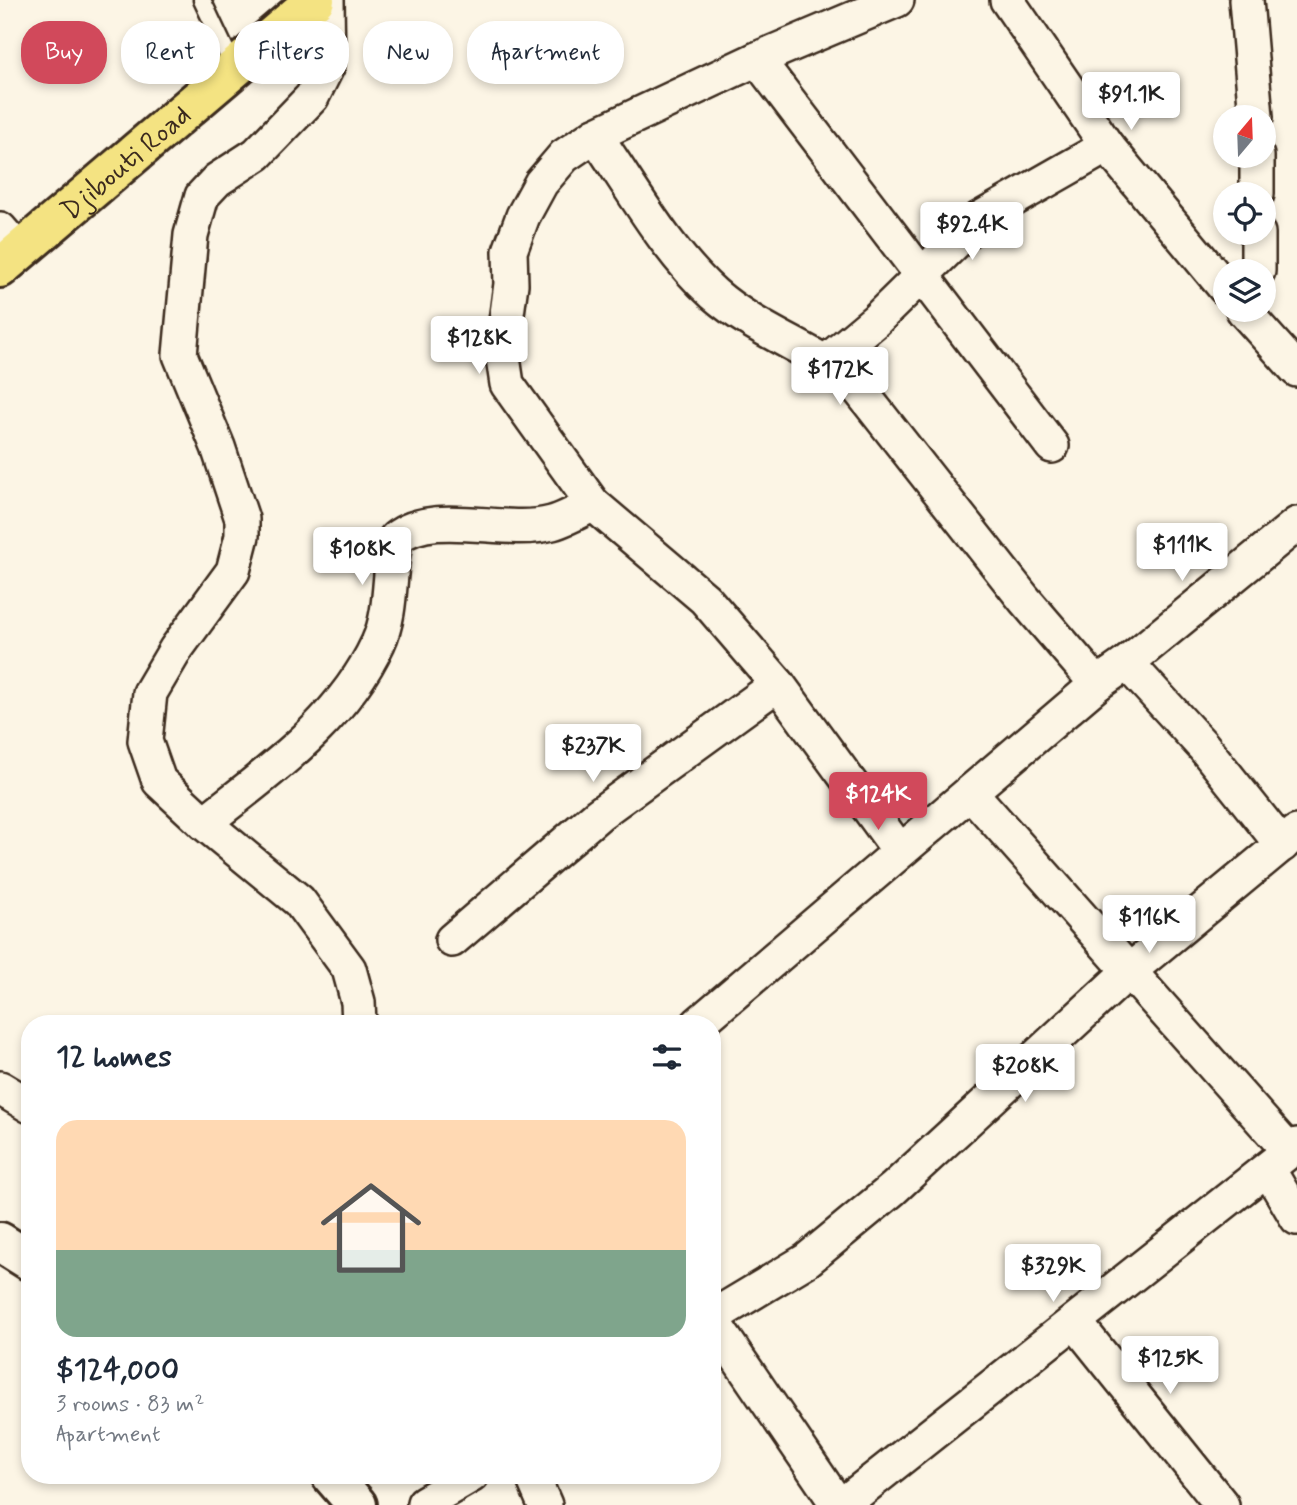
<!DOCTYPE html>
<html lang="en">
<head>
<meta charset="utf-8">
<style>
  :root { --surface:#fff; --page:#f6f6f7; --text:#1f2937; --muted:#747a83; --line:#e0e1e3; --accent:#d1495b }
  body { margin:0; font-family:Mynerve,sans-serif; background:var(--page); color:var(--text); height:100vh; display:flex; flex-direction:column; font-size:26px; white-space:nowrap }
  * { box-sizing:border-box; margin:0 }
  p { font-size:23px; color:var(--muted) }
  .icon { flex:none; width:38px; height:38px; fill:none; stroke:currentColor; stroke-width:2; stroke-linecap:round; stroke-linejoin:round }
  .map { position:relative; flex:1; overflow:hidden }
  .drawer { position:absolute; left:21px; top:1015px; width:700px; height:469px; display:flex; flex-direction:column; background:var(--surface); border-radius:28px; box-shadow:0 4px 10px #0003 }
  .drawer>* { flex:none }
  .guide { position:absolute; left:21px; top:21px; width:700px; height:63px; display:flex; gap:14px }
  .needle { width:46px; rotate:19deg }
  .tools { position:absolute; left:1213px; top:105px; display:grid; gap:14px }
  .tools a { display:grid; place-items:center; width:63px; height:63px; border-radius:50%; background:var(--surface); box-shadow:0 4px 10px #0003; font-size:35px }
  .price { position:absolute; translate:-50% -60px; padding:0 16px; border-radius:7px; background:#fff; color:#222; font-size:23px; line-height:46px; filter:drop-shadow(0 2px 4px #0008) }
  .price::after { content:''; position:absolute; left:50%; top:42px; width:21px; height:16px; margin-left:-10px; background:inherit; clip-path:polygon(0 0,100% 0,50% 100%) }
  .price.active { background:var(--accent); color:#fff }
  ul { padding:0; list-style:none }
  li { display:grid; align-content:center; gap:14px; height:371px; padding:0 35px }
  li+li { border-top:2px solid var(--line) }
  li span { display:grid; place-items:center; height:217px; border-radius:21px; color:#555 }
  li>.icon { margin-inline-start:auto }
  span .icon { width:126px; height:126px; fill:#fffc; stroke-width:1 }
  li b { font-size:30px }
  h2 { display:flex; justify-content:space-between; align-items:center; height:84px; padding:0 35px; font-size:30px }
  .chip { padding:0 24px; border-radius:28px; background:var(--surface); box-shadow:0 4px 10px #0003; font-size:24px; line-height:63px }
  .chip.active { background:var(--accent); color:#fff }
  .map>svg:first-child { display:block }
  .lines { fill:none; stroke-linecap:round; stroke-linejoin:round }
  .lane-casing { stroke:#3b2a1e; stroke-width:21 }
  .street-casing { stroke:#3b2a1e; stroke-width:38 }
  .secondary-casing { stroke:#3b2a1e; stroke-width:44 }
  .primary-casing { stroke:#3b2a1e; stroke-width:44 }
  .lane { stroke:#fcf5e5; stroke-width:16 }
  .street { stroke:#fcf5e5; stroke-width:33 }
  .secondary { stroke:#fcf5e5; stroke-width:38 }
  .primary { stroke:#f4e382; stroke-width:38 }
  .labels { text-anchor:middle; stroke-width:5; stroke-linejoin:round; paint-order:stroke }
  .street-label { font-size:28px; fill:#3b2a1e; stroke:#fcf5e5 }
</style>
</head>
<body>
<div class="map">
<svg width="1297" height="1505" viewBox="0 0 1297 1505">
  <rect width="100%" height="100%" fill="#fcf5e5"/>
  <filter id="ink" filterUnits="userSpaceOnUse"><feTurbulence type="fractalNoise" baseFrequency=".0143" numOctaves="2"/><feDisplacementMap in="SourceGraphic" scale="14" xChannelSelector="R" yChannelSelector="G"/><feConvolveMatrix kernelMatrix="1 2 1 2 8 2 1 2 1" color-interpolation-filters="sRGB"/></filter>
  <g filter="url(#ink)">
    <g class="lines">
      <defs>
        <path id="lane" d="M 202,0 L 234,68"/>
        <g id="street">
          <path d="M 327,0 L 328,65 L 312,97 L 257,154 L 217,180 L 202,196 L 191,235 L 180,355 L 218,447 L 242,519 L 242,536 L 233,571 L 176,649 L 150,693 L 145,741 L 159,781 L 204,823 L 299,901 L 349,969 L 358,1002 L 359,1024"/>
          <path d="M 897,0 L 757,59 L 595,135 L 564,156 L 541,183 L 523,216 L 510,251 L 511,284 L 502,351 L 507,384 L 593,504 L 705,599 L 778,684 L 899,850"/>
          <path d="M 1007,0 L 1107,146 L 1225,288"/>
          <path d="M 1246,0 L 1256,117"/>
          <path d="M 757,59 L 1052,446"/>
          <path d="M 595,135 C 632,188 666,251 714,294 C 754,329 806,347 850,378 L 1024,599 L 1097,684"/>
          <path d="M 1257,156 L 1257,194"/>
          <path d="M 0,229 L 20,252"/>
          <path d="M 1258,233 L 1258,271"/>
          <path d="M 1243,310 L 1297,370"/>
          <path d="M 827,361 L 876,320 L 979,219 L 1107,146"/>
          <path d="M 1127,663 L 1203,746 L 1282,845"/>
          <path d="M 971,793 L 1289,1151"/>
          <path d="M 204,823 C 269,771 342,721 378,643 C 393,611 388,571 396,538 C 434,507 505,536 552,523 C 566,519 580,511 593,504"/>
          <path d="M 452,940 L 599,814 L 778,684"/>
          <path d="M 698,1024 L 1097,684 L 1127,663 L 1297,524"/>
          <path d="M 0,1088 L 30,1106"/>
          <path d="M 1268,1169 L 1297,1218"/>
          <path d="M 712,1317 L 807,1260 L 893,1189 L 1128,972 L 1297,832"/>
          <path d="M 712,1320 L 838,1505"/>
          <path d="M 1075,1322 L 1222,1505"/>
          <path d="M 532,1475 L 545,1505"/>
          <path d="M 424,1503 L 472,1475"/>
          <path d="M 842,1505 L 1297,1145"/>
        </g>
        <g id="secondary">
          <path d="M 0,1242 L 30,1261"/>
          <path d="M 331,1475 L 357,1505"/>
        </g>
        <g id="primary">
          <path id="s1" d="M 0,268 L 315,0"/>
        </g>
      </defs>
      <!-- lane casing -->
      <use href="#lane" class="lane-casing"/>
      <!-- street casing -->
      <use href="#street" class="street-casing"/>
      <!-- secondary casing -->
      <use href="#secondary" class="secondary-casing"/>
      <!-- primary casing -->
      <use href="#primary" class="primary-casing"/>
      <!-- lane -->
      <use href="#lane" class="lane"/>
      <!-- street -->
      <use href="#street" class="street"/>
      <!-- secondary -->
      <use href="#secondary" class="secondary"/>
      <!-- primary -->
      <use href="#primary" class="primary"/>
    </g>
  </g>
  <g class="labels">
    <!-- street labels -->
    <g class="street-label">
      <text dy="10" stroke="none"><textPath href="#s1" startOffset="164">Djibouti Road</textPath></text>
    </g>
  </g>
</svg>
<div class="tools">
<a><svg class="needle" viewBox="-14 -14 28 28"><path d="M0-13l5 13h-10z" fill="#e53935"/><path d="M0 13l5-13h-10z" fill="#747a83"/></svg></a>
<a><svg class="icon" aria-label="locate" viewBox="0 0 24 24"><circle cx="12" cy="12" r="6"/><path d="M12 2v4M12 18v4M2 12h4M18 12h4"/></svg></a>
<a><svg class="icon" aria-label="layers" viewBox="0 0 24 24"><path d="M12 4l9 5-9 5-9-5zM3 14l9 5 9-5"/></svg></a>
</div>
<b class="price" style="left:1131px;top:132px">$91.1K</b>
<b class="price" style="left:972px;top:262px">$92.4K</b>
<b class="price" style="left:479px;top:376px">$128K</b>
<b class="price" style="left:840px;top:407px">$172K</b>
<b class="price" style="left:1182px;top:583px">$111K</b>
<b class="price" style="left:362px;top:587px">$108K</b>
<b class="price" style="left:593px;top:784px">$237K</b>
<b class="price active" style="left:878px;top:832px">$124K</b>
<b class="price" style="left:1149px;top:955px">$116K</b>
<b class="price" style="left:1025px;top:1104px">$208K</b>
<b class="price" style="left:1053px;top:1304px">$329K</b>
<b class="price" style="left:1170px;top:1396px">$125K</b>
<div class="guide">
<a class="chip active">Buy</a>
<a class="chip">Rent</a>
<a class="chip">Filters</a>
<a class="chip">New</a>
<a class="chip">Apartment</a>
</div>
<section class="drawer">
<h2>12 homes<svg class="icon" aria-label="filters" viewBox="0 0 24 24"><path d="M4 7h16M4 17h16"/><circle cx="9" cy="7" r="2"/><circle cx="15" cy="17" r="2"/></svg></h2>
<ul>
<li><span style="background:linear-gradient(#ffd9b3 60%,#7fa58c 0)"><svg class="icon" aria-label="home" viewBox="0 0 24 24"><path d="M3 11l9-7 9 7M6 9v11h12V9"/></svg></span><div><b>$124,000</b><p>3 rooms · 83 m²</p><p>Apartment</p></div></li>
</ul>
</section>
</div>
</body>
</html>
